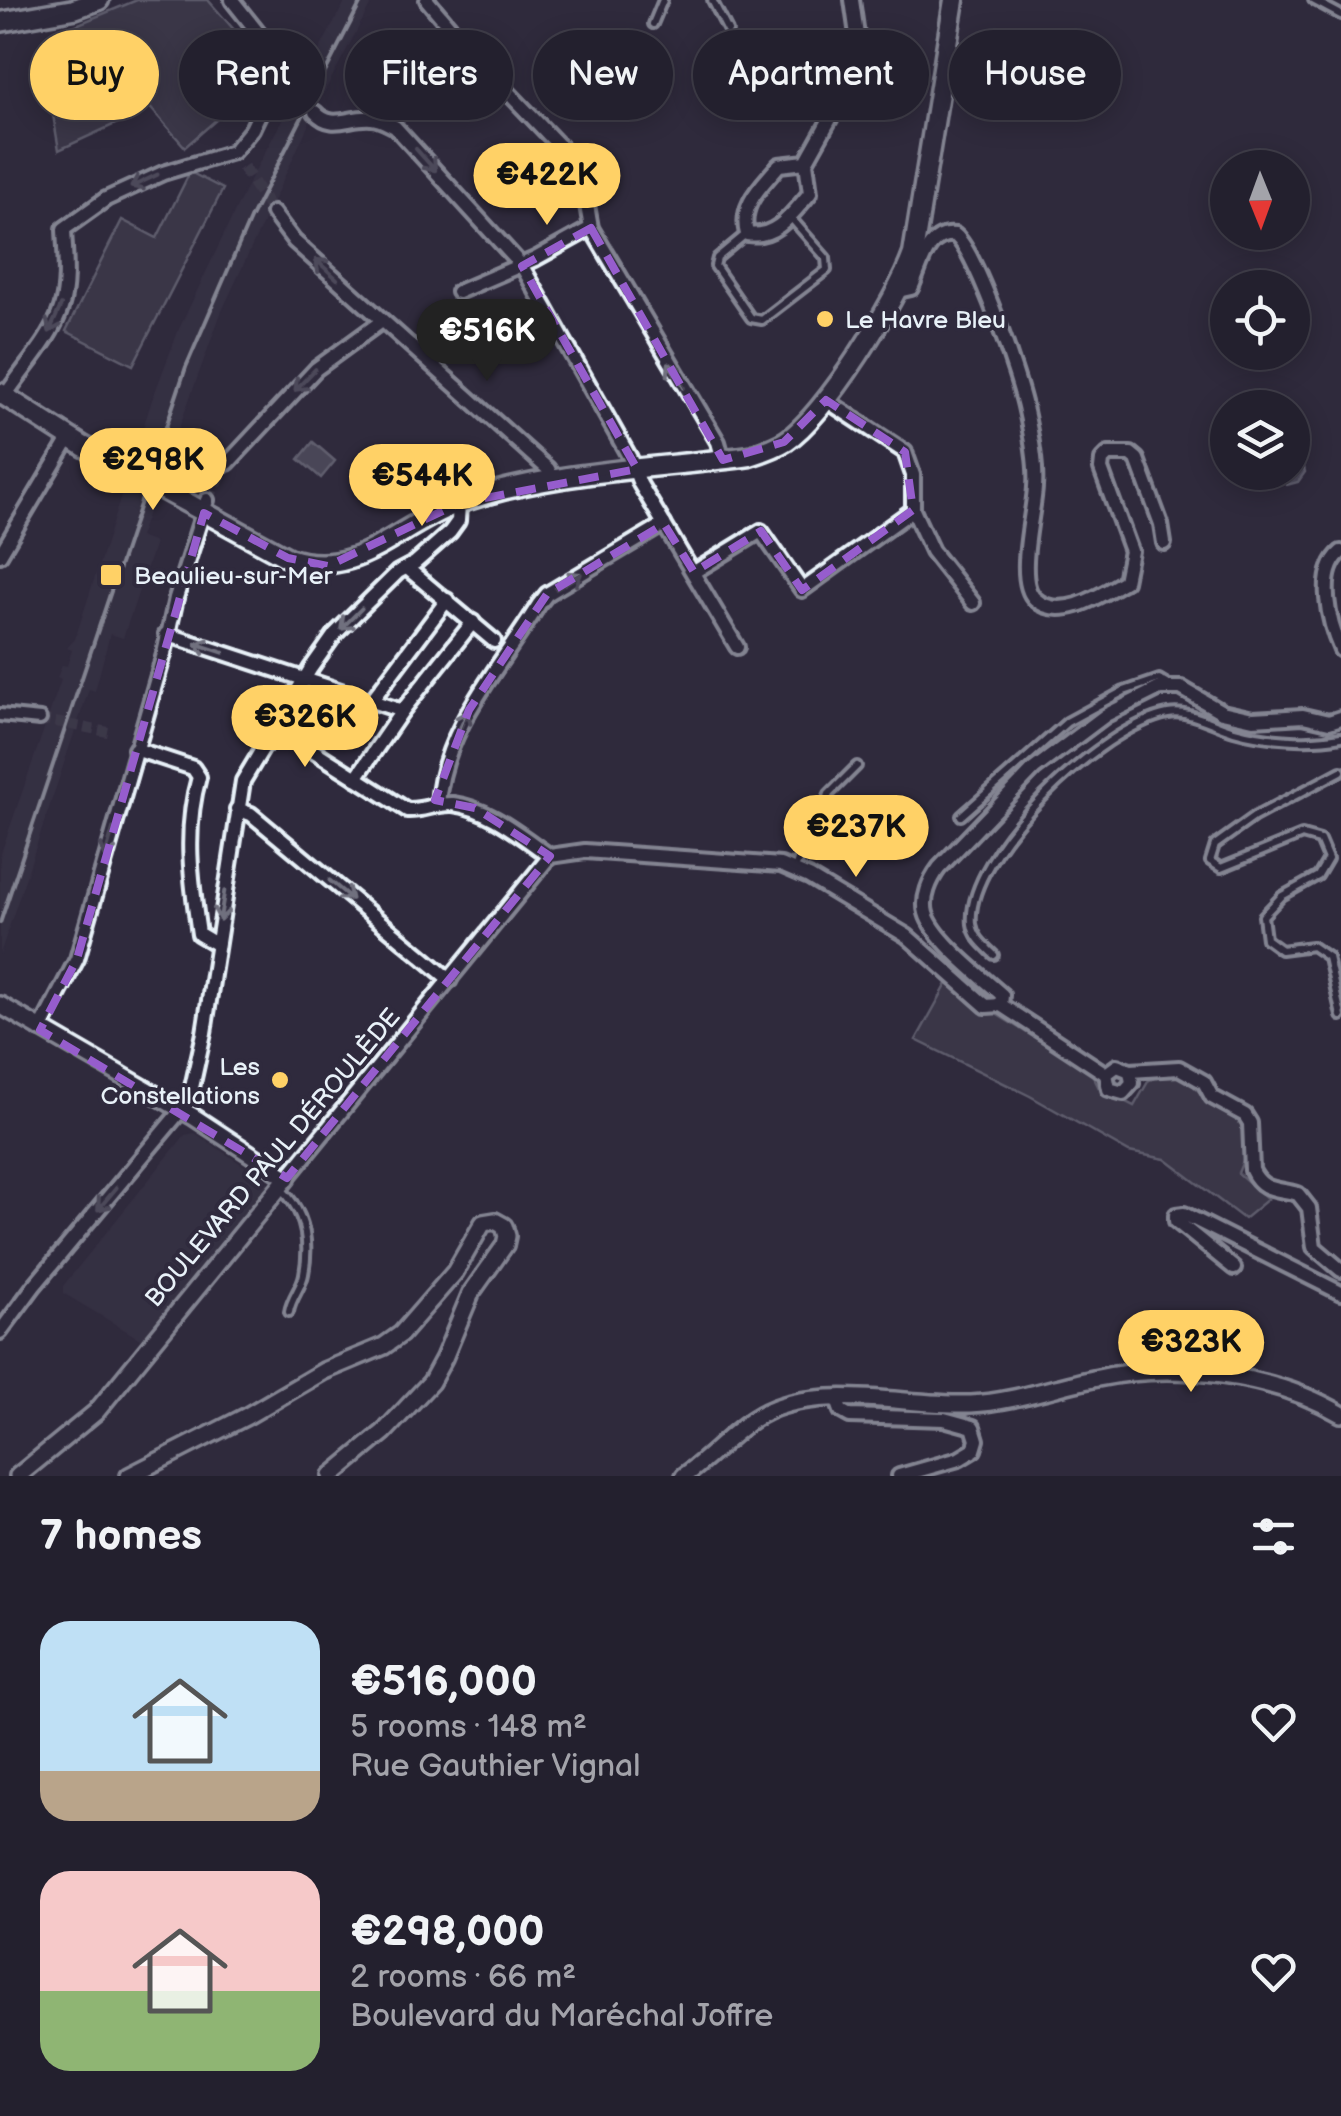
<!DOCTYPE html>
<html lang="en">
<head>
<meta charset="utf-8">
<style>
  :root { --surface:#23202e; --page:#2f2d3a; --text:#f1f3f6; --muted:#a3a3aa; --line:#403e4a; --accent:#ffd166 }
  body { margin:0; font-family:"Balsamiq Sans",sans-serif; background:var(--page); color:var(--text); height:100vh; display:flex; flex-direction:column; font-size:38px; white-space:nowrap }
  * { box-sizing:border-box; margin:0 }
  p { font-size:32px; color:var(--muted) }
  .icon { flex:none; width:55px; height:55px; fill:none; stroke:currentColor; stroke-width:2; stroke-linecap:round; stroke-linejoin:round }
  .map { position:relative; height:1476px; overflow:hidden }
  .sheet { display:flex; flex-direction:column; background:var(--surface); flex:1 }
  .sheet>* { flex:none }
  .banner { position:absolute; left:30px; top:30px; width:1282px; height:90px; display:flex; gap:20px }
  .needle { width:65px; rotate:179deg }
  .buttons { position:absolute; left:1210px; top:150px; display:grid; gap:20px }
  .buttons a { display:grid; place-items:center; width:100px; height:100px; border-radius:50%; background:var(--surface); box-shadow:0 5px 25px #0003,0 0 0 2px var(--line); font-size:50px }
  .price { position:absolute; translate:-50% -85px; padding:0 22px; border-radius:35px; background:var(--accent); color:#111; font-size:32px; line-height:65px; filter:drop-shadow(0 2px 5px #0008) }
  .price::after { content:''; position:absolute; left:50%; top:60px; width:30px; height:22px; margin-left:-15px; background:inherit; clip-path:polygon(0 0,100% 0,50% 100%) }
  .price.active { background:#222; color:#fff }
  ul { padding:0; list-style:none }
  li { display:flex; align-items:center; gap:30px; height:250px; padding:0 40px }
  li span { display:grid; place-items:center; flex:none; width:280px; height:200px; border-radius:30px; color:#555 }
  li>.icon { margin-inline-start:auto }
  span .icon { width:120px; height:120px; fill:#fffc; stroke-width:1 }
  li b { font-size:42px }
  h2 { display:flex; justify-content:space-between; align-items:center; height:120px; padding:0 40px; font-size:42px }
  .pill { padding:0 35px; border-radius:45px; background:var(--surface); box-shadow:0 5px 25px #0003,0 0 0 2px var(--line); font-size:35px; line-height:90px }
  .pill.active { background:var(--accent); color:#111 }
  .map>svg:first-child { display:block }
  .built { fill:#3b3749 }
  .green { fill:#464455; stroke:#979aa6; stroke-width:2.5 }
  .water { fill:#696978; stroke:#9c9fab; stroke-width:2.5 }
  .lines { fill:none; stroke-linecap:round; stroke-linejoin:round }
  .pedestrian-tunnel { stroke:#4b4859; stroke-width:10; stroke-dasharray:10 5; stroke-linecap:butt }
  .minor-tunnel { stroke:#4b4859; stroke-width:12; stroke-dasharray:12 6; stroke-linecap:butt }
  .service-casing { stroke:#e8f1f8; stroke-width:14 }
  .pedestrian-casing { stroke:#e8f1f8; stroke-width:18 }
  .minor-casing { stroke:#e8f1f8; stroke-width:20 }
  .tertiary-casing { stroke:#e8f1f8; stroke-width:22 }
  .secondary-casing { stroke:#e8f1f8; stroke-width:25 }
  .service { stroke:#2f2a3d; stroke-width:6 }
  .pedestrian { stroke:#2f2a3d; stroke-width:10 }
  .minor { stroke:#2f2a3d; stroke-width:12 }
  .tertiary { stroke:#2f2a3d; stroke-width:15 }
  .secondary { stroke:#2f2a3d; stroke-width:18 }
  .rail { stroke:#e8f1f8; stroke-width:4 }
  .oneway { stroke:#70707e }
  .marked { fill:none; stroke:#965dcd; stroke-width:8; stroke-dasharray:20 12; stroke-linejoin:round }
  .poi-dot { fill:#ffd166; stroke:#2f2a3d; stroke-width:4 }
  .labels { text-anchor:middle; stroke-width:8; stroke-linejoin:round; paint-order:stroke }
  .poi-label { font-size:25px; fill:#e8f1f8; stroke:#2f2a3d; text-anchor:start }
  .street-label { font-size:25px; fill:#e8f1f8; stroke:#2f2a3d }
</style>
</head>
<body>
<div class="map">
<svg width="1341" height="1476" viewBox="0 0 1341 1476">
  <rect width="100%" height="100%" fill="#2f2a3d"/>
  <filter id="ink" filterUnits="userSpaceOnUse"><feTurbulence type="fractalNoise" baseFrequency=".01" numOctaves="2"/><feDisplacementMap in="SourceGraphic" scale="20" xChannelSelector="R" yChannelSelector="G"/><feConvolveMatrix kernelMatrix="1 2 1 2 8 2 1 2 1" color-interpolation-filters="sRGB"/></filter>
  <g filter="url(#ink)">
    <!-- built -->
    <g class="built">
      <path d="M 346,0 L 373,0 L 321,98 L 221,313 L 139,537 L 155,543 L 123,638 L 110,634 L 95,691 L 89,689 L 0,954 L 0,856 L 61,680 L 57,678 L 62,665 L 67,666 L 72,650 L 67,648 L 75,639 L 152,400 L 179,329 L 247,186 Z"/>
      <path d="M 195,1133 L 268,1182 L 269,1190 L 147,1338 L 140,1339 L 63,1293 L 63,1286 L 185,1135 Z"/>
    </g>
    <!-- green -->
    <g class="green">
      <path d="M 137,0 L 208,0 L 271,72 L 185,147 L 131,86 L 121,95 L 137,114 L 59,150 L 43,56 L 59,32 Z"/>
      <path d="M 190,172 L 223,189 L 133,365 L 66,331 L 122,220 L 157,238 Z"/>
      <path d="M 947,984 L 1091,1072 L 1099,1088 L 1134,1106 L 1149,1080 L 1174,1073 L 1182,1074 L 1211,1104 L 1244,1124 L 1245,1156 L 1238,1173 L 1268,1199 L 1244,1219 L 1165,1159 L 1129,1152 L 1030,1096 L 916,1040 Z"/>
    </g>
    <!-- water -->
    <g class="water">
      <path d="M 313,442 L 335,461 L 321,478 L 299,459 Z"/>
      <path d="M 1293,448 L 1294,455 L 1302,459 L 1305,472 L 1298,482 L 1287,485 L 1276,478 L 1275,473 L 1292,472 Z"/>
    </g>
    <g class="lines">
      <!-- pedestrian-tunnel -->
      <path class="pedestrian-tunnel" d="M 40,719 L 108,732"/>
      <!-- minor-tunnel -->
      <g class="minor-tunnel">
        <path d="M 294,84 L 315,112"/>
        <path d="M 243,167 L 273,213"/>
        <path d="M 207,500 L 228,463"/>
      </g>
      <defs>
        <g id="service">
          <path d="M 712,0 L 728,31"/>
          <path d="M 1313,0 L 1341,15"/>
          <path d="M 653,24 L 663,0"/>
          <path d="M 746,234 L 717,258 L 715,266 L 751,318 L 762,320 L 827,270 L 826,258 L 791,218"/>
          <path d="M 1341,771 L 1254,817 L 1215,845 L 1210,861 L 1221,868 L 1302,835 L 1320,840 L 1328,859 L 1318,876 L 1282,896 L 1263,916 L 1266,939 L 1281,950 L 1312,946 L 1328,957 L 1341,1016"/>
          <path d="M 961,816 L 1067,722 L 1124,691 L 1159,679 L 1169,685"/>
          <path d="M 795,869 L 801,852 L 816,832 L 829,794 L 857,766"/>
          <path d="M 994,955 C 985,946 974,938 972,924 C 965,854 1102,726 1168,714 C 1191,710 1212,725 1234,731 C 1265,740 1309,743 1341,737"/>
          <path d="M 282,1190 C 306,1213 310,1242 304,1274 C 302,1287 291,1298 289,1312"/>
        </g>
        <path id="pedestrian" d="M 0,715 L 40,719"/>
        <g id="minor">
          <path d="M 232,0 L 271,49 L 294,84"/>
          <path d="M 427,0 L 481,64 L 571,158 L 584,188 L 591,228 L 718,442 L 723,460"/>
          <path d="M 315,112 C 332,131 349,116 371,118 C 379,118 387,123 395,127 L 522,266 L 630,458 L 640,484 L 737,647"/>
          <path d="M 806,162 L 779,165 C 762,186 739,204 747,234 C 776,239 793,213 810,193 L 806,162 L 830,119 L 855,55 L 857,35 L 852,0"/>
          <path d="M 273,213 L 294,241 L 548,469 L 554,481"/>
          <path d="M 898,291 L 911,288 C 921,268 926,231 955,235 C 977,253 1020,380 1026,411 C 1031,434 1037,464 1035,487 C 1034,514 1015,581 1035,599 C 1060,622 1101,595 1125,581 L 1131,551 L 1101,469 L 1102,460 L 1108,454 L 1131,454 L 1137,459 L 1161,524 L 1164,543"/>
          <path d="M 458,292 L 535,259 L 591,228"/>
          <path d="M 5,396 C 23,368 51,340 61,308 C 69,284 65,254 64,229 L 106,199 L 163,173 L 233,152 L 252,129 L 282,66"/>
          <path d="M 826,400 L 905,452 L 913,475 L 913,510 L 932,551 L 973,603"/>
          <path d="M 228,463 L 316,369 L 382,321"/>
          <path d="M 1341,552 C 1316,573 1329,623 1341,650"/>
          <path d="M 0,555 L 70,437"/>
          <path d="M 407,568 L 494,641"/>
          <path d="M 694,572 L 761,531 L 802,590 L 913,510"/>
          <path d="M 166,634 L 402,711"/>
          <path d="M 372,700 L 447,600"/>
          <path d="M 276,727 L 407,810 C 423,811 436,803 453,804 C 488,808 522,837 550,856 L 585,851 L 781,865 L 809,877 L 907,936 L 986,1006 L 1001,1005 L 1106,1074"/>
          <path d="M 135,749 L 193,768 L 199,777 C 184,829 191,880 199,934 L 216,944"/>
          <path d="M 356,778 L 402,711 L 473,622"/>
          <path d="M 438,804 C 443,728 501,666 539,604 L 547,594 L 664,524"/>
          <path d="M 237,809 L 251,814 L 450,980"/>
          <path d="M 1001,1005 L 1002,995 C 982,977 933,939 926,913 C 922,898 930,880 939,868 L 1034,769 L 1106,715 L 1160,688 L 1181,688 L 1222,712 L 1253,719 L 1303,716 L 1329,722 L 1341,718"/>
          <path d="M 40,1030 L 77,959 L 164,654 L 176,598 L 207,500"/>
          <path d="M 1106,1074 L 1117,1066 L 1130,1071 L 1179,1068 L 1204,1082 L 1212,1097 L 1245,1115 L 1250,1123 L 1252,1170 C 1262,1192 1277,1188 1298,1194 L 1309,1208 L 1314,1247 L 1341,1270"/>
          <path d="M 1106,1074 L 1109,1089 L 1123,1093 L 1132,1083 L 1130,1071"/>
          <path d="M 287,1178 L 550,856"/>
          <path d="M 1234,1268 L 1176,1221 L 1176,1215 L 1184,1214 L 1341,1293"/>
          <path d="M 0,1332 L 34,1286 L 182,1109 L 191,1092 L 204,1033 L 243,781 L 311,668 L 335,634 L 398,572 L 415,563 L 450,532 L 458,521 L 459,503"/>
          <path d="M 837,1400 L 841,1411 L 850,1416 L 944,1419 L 973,1427 L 977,1440 L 974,1450 L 959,1459 L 899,1476"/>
        </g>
        <g id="tertiary">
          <path d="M 0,1005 L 194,1117 L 287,1178 L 96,1412 L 18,1476"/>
          <path d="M 129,1476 L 247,1416 L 324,1371 L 384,1346 L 401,1334 L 455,1272 L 483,1223 L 495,1221 L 504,1226 L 507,1236 L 505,1245 L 471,1293 L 444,1358 L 431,1382 L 384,1432 L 331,1476"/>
          <path d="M 684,1476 C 715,1455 740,1421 775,1408 C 832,1386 910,1406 971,1404 C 1013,1402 1057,1386 1098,1378 C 1174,1362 1273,1374 1341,1414"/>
        </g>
        <g id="secondary">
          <path d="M 0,22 L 74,9 L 99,0"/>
          <path d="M 0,393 L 83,446 L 288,558 C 357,581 395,527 456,504 C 546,471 655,469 750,456 C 762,452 775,448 786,441 C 826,414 897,300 913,254 L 954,0"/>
        </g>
      </defs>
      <!-- service casing -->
      <use href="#service" class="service-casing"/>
      <!-- pedestrian casing -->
      <use href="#pedestrian" class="pedestrian-casing"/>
      <!-- minor casing -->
      <use href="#minor" class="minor-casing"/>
      <!-- tertiary casing -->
      <use href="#tertiary" class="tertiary-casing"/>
      <!-- secondary casing -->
      <use href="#secondary" class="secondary-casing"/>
      <!-- service -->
      <use href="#service" class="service"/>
      <!-- pedestrian -->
      <use href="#pedestrian" class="pedestrian"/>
      <!-- minor -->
      <use href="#minor" class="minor"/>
      <!-- tertiary -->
      <use href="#tertiary" class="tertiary"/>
      <!-- secondary -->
      <use href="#secondary" class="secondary"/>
      <!-- rail -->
      <path class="rail" d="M 0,923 L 186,367 L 250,219 L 362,0"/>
    </g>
    <!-- one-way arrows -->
    <defs><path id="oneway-shaft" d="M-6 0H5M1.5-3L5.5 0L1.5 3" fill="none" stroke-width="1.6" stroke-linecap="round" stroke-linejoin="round" transform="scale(2.5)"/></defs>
    <g class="oneway">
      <use href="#oneway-shaft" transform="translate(426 160) rotate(48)"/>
      <use href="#oneway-shaft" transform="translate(144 181) rotate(155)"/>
      <use href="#oneway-shaft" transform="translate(326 269) rotate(-138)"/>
      <use href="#oneway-shaft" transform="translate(55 319) rotate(114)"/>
      <use href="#oneway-shaft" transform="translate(676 375) rotate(-122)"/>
      <use href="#oneway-shaft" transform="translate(305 380) rotate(134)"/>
      <use href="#oneway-shaft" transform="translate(569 581) rotate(-31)"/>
      <use href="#oneway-shaft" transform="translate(351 619) rotate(135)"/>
      <use href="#oneway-shaft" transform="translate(209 648) rotate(-162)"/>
      <use href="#oneway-shaft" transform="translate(462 724) rotate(-65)"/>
      <use href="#oneway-shaft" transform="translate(109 843) rotate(106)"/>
      <use href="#oneway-shaft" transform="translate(341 890) rotate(40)"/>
      <use href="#oneway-shaft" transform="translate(222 906) rotate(99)"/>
      <use href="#oneway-shaft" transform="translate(107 1199) rotate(130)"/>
    </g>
  </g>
  <!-- marked area -->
  <path d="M0 0H1341V1476H0ZM 591,228 L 723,460 L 784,442 L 826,400 L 905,452 L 913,510 L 802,590 L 761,531 L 694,572 L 664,524 L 547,594 L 469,710 L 435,800 L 475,808 L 550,856 L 287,1178 L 40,1030 L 77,959 L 204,513 L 288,558 L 328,566 L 459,503 L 637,469 L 522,266 Z" fill="#2f2a3d" fill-opacity=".55" fill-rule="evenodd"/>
  <path class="marked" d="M 591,228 L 723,460 L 784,442 L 826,400 L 905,452 L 913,510 L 802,590 L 761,531 L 694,572 L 664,524 L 547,594 L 469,710 L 435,800 L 475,808 L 550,856 L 287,1178 L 40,1030 L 77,959 L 204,513 L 288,558 L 328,566 L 459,503 L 637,469 L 522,266 Z"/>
  <!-- markers -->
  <g class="poi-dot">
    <circle cx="825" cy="319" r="10"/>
    <rect x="99" y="563" width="24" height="24" rx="5"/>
    <circle cx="280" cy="1080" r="10"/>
  </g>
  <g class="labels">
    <!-- poi labels -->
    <g class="poi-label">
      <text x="845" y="328">Le Havre Bleu</text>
      <text x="134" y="584">Beaulieu-sur-Mer</text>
      <text x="260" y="1075" text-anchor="end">Les<tspan x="260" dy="29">Constellations</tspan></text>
    </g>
    <!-- street labels -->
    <g class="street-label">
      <text transform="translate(272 1157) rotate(-50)" y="9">BOULEVARD PAUL DÉROULÈDE</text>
    </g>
  </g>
</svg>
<div class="buttons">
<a><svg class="needle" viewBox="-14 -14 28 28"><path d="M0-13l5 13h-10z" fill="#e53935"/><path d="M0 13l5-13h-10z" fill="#a3a3aa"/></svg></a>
<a><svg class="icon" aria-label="locate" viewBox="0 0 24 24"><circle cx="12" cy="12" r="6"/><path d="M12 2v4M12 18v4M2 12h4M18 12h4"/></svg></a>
<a><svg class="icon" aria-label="layers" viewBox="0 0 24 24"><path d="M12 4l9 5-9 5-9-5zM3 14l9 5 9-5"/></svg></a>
</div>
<b class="price" style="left:547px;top:228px">€422K</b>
<b class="price active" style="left:487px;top:384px">€516K</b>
<b class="price" style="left:153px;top:513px">€298K</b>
<b class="price" style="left:422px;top:529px">€544K</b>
<b class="price" style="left:305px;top:770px">€326K</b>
<b class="price" style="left:856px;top:880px">€237K</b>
<b class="price" style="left:1191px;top:1395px">€323K</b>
<div class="banner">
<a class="pill active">Buy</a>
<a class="pill">Rent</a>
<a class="pill">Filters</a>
<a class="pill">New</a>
<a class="pill">Apartment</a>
<a class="pill">House</a>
</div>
</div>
<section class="sheet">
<h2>7 homes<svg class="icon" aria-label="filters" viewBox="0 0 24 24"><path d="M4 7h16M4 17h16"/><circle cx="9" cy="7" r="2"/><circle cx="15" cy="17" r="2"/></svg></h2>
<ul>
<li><span style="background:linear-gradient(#bfe0f5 75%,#b9a48a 0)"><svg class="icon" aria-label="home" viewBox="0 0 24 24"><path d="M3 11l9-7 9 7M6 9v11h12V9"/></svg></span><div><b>€516,000</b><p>5 rooms · 148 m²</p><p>Rue Gauthier Vignal</p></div><svg class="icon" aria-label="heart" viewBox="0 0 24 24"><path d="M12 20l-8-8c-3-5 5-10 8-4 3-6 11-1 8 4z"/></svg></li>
<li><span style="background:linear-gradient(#f6c9c9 60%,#8fb573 0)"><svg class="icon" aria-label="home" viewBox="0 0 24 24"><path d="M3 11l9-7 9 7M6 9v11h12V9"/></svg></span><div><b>€298,000</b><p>2 rooms · 66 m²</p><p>Boulevard du Maréchal Joffre</p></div><svg class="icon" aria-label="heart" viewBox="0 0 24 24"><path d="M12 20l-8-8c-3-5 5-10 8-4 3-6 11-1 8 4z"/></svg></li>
</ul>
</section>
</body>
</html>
